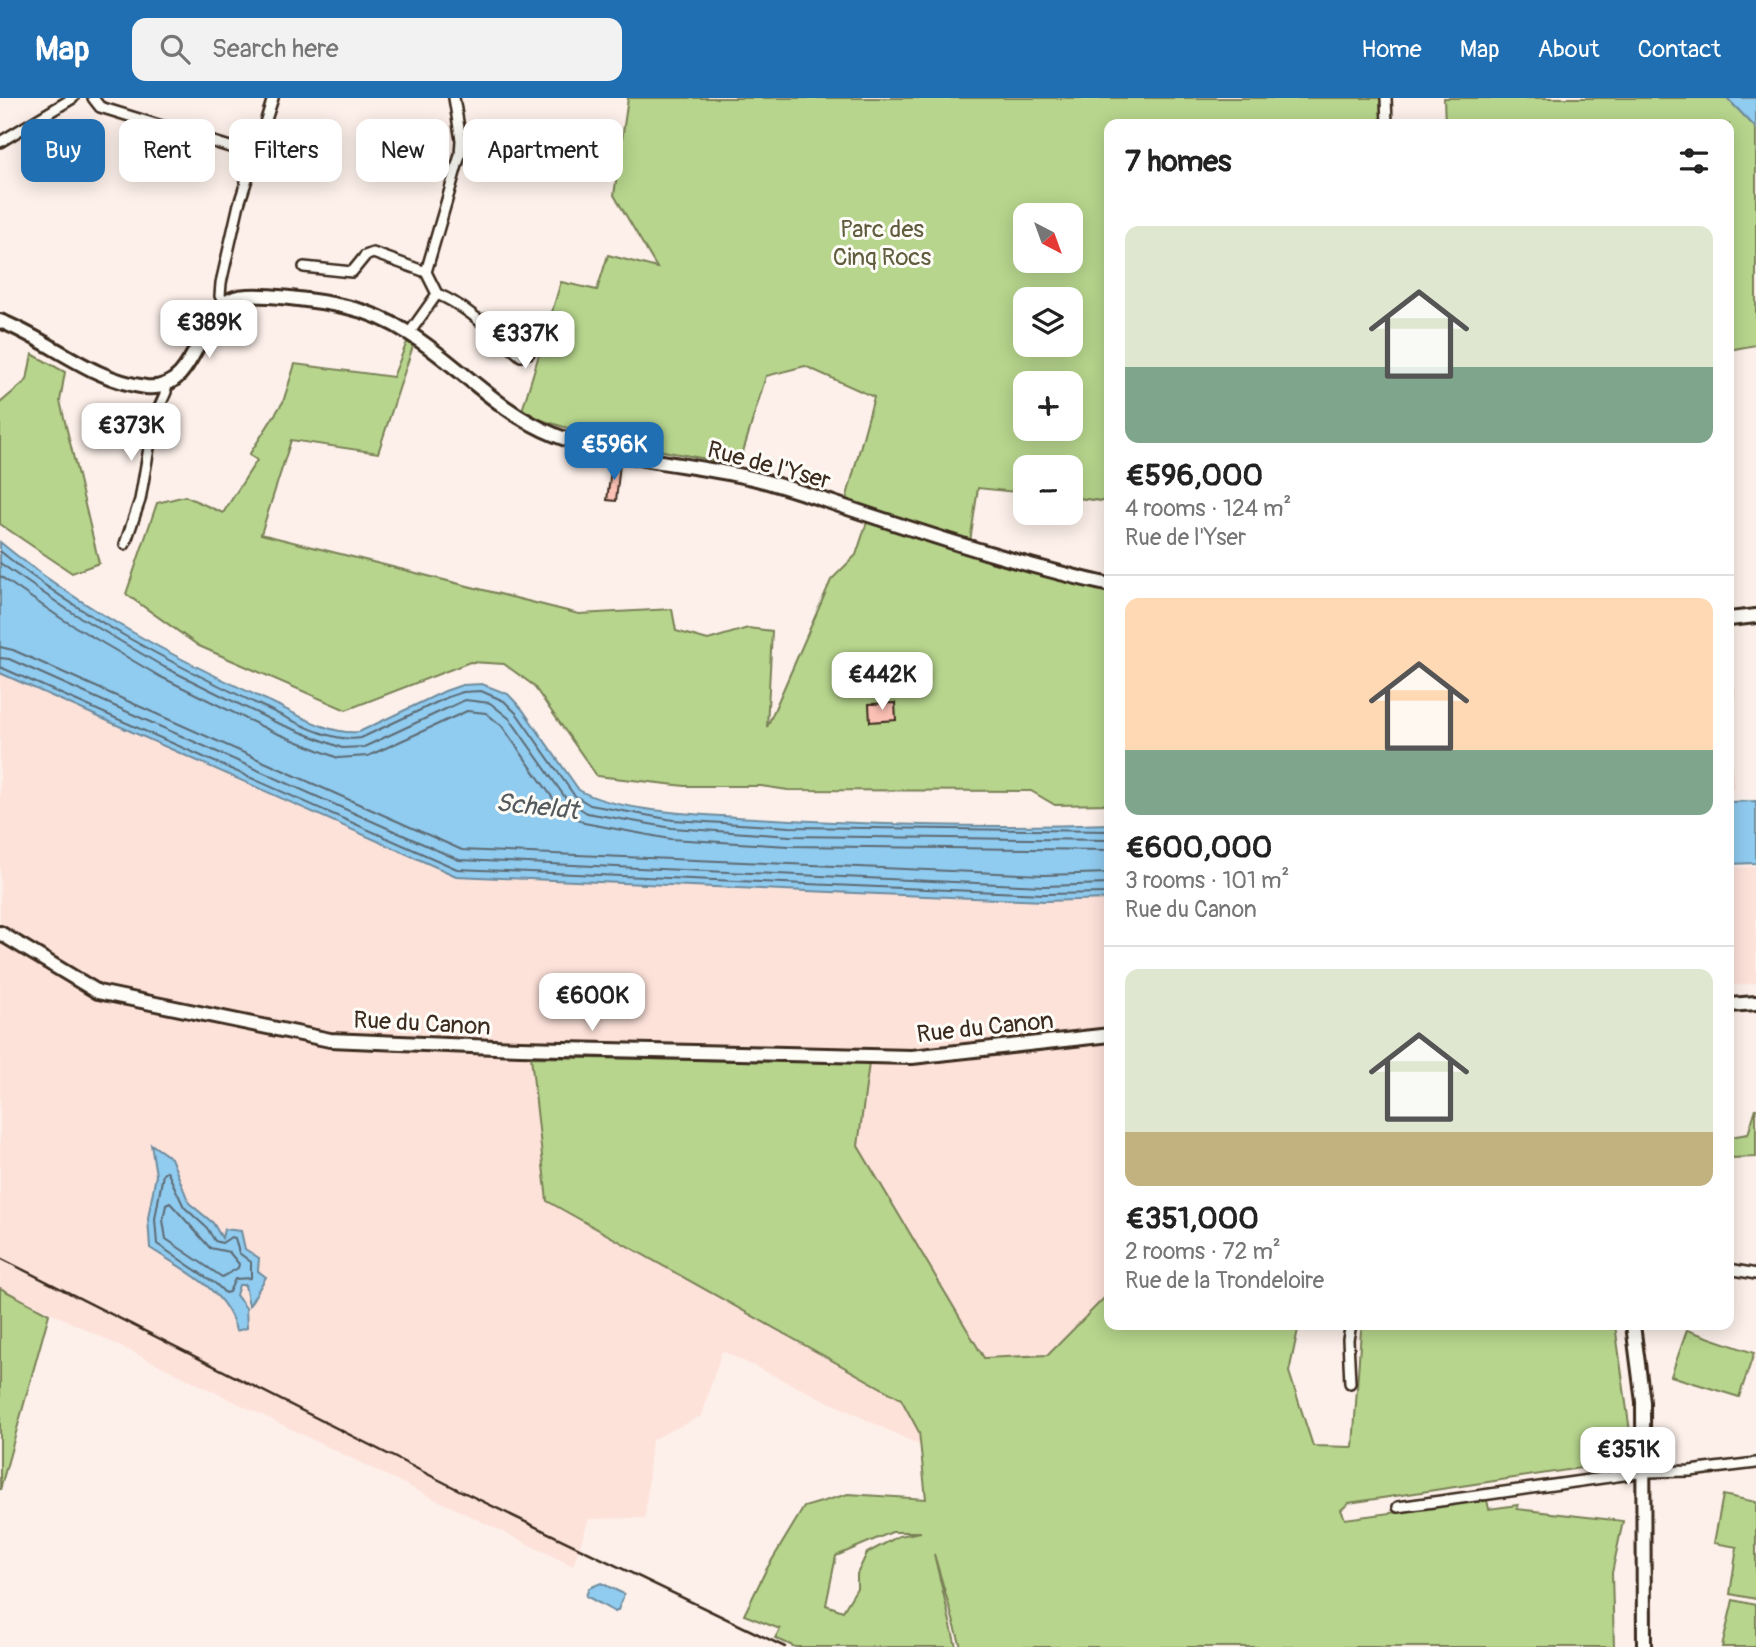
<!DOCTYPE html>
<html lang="en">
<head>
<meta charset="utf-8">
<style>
  :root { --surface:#fff; --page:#f2f2f2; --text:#222; --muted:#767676; --line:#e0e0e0; --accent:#1f6fb2 }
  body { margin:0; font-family:Pangolin,sans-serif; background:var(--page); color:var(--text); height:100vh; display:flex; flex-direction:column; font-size:26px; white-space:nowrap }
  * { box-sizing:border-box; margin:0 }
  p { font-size:23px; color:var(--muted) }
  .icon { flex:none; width:38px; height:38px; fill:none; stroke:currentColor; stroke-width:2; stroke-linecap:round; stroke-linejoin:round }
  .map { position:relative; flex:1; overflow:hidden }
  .panel { position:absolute; left:1104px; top:21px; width:630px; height:1211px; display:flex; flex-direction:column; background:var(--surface); border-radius:14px; box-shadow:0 4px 18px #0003 }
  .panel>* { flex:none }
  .hud { position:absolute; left:21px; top:21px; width:665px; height:63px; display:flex; gap:14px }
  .needle { width:46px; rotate:139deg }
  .fabs { position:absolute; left:1013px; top:105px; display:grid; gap:14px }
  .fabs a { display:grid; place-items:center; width:70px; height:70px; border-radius:14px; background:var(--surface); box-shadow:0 4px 18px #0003; font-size:35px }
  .price { position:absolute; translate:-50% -60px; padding:0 16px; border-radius:14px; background:#fff; color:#222; font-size:23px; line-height:46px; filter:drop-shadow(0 2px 4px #0008) }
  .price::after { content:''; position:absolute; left:50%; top:42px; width:21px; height:16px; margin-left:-10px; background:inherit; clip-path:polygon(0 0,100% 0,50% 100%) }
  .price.current { background:var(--accent); color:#fff }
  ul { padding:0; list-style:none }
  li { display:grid; align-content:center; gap:14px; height:371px; padding:0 21px }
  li+li { border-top:2px solid var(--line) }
  li span { display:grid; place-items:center; height:217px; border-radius:14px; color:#555 }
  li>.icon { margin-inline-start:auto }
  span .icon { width:126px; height:126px; fill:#fffc; stroke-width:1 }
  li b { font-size:30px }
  h2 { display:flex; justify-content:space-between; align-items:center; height:84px; padding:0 21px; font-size:30px }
  .pill { padding:0 24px; border-radius:14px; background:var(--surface); box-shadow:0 4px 18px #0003; font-size:24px; line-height:63px }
  .pill.current { background:var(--accent); color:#fff }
  header { display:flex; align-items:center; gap:42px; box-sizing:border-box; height:98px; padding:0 35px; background:var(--accent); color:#fff }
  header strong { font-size:33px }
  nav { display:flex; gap:38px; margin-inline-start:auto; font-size:24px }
  .search { width:490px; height:63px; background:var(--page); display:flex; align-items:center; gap:18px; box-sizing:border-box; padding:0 24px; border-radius:14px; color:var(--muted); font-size:26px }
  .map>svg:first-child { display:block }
  .built { fill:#fde2da }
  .green { fill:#b7d58d; stroke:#798056; stroke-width:2; fill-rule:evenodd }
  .water { fill:#90cbf0; stroke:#6e8b9c; stroke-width:2 }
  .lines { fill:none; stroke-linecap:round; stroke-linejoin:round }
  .shore { stroke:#5d6a72; stroke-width:2 }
  .building { fill:#fcc1b5; stroke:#3b2a1e; stroke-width:2 }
  .minor-casing { stroke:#3b2a1e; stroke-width:14 }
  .secondary-casing { stroke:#3b2a1e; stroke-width:18 }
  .minor { stroke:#fdfcf7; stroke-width:9 }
  .secondary { stroke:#fdfcf7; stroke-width:12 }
  .rail { stroke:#3b2a1e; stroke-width:2.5 }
  .labels { text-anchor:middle; stroke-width:6; stroke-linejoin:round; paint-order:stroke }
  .park-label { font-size:24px; fill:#605d3f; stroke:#fdfcf7 }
  .street-label { font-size:24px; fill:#3b2a1e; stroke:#fdfcf7 }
  .water-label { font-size:26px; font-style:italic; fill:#545a5d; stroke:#fdfcf7 }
</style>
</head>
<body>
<header>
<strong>Map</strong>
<div class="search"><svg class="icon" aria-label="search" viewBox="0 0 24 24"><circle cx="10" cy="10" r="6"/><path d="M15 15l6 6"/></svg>Search here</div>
<nav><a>Home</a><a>Map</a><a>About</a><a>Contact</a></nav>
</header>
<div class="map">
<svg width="1756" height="1549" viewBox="0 0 1756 1549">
  <rect width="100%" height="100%" fill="#fdf0ea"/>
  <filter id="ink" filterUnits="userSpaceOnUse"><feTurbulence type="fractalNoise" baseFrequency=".0143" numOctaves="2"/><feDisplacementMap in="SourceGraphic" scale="14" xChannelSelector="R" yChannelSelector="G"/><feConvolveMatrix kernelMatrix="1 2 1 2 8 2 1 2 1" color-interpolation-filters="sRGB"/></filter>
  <g filter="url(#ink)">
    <!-- built -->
    <g class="built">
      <path d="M 0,575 L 456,778 L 1045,803 L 1109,801 L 1109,1195 L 1048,1257 L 984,1260 L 858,1048 L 868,965 L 547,1103 L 902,1301 L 919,1334 L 921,1348 L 722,1253 L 701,1318 L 652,1342 L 645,1420 L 589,1421 L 573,1468 L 0,1190 Z"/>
      <path d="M 1729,582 L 1736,592 L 1731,655 L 1734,690 L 1730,691 L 1729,696 Z"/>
      <path d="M 1756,768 L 1756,885 L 1729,888 L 1729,770 Z"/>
    </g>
    <!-- green -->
    <g class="green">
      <path d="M 628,0 L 1381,0 L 1382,26 L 1110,26 L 1109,404 L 1071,399 L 1071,369 L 1026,369 L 1025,395 L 978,390 L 970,444 L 844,409 L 874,299 L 805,268 L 766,278 L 739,367 L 614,344 L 521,316 L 561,184 L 597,192 L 608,157 L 657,170 L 614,97 ZM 1026,117 L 1071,117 L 1071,163 L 1026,163 ZM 1026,201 L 1071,201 L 1071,247 L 1026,247 ZM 1026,285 L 1071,285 L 1071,331 L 1026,331 Z"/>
      <path d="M 1444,0 L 1727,0 L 1756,30 L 1756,247 L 1729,252 L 1729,26 L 1445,26 Z"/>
      <path d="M 407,244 L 413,248 L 378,355 L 291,342 L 261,436 L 579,516 L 672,511 L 676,533 L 708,542 L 748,530 L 772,533 L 767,629 L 831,482 L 856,457 L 868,421 L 1109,487 L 1109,706 L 1055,707 L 1031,693 L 788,692 L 761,688 L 685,688 L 597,678 L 533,587 L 504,566 L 470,564 L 346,612 L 199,548 L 126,496 L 157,405 L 185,398 L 223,415 L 257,362 L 249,357 L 283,304 L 295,266 L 393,279 Z"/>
      <path d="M 32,256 L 65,274 L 60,303 L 99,465 L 72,475 L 0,426 L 0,305 L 27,282 Z"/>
      <path d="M 531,959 L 869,965 L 858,1048 L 984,1260 L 1048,1257 L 1109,1195 L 1110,1227 L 1299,1227 L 1289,1274 L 1313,1348 L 1353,1349 L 1361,1232 L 1365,1227 L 1615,1227 L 1634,1362 L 1349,1405 L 1341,1412 L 1345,1421 L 1487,1402 L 1489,1411 L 1518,1407 L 1517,1411 L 1623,1423 L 1612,1475 L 1614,1549 L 961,1549 L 934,1456 L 956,1549 L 795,1549 L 775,1540 L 780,1531 L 744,1517 L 766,1472 L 804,1409 L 848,1396 L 926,1401 L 919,1334 L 901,1301 L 547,1103 ZM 892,1434 L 921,1434 L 899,1438 L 867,1455 L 857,1476 L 857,1490 L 843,1513 L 826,1507 L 836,1458 Z"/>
      <path d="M 1756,1010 L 1756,1059 L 1730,1060 L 1732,1138 L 1729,1137 L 1729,1039 L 1748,1036 Z"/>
      <path d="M 0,1190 L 49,1216 L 0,1392 Z"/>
      <path d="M 1687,1232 L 1754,1255 L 1739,1299 L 1671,1278 Z"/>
      <path d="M 1723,1397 L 1756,1404 L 1756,1501 L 1730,1496 L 1737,1449 L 1714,1445 Z"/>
      <path d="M 1733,1502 L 1756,1507 L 1756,1549 L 1722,1549 Z"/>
    </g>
    <!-- water -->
    <g class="water">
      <path d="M 1727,0 L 1756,0 L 1756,30 Z"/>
      <path d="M 0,444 C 81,511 178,562 273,605 C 298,617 331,637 359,634 L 445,593 L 462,587 L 482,586 L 508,596 L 522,611 L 579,692 C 614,713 695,716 736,719 C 860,726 986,731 1109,726 L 1109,801 L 1045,803 L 456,778 L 0,575 Z"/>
      <path d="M 1756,703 L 1756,765 L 1729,766 L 1729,704 Z"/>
      <path d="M 151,1046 L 171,1060 L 189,1105 L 213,1125 L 222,1140 L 224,1131 L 241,1133 L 245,1151 L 259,1160 L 258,1173 L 266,1179 L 249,1208 L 245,1187 L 239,1187 L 236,1197 L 246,1210 L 247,1230 L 236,1233 C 227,1191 183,1172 150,1150 L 148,1120 L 156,1077 Z"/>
      <path d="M 601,1485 L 624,1496 L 618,1512 L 615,1514 L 586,1498 L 589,1490 Z"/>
    </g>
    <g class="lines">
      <!-- shore -->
      <g class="shore">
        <path d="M 0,453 C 79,518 174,567 266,610 C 294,623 331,645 361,640 L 448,599 L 463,594 L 481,593 L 504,603 L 517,616 L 574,697 L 590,707 L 673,722 L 790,729 L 1110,733"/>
        <path d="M 0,465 L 68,512 L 164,569 L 275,624 L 342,650 L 364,649 L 465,602 L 490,605 L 510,621 L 567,702 L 587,715 L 672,730 L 790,738 L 1110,742"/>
        <path d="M 0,478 L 62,521 L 159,578 L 271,633 L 338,660 L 368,658 L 467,613 L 486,615 L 502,628 L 559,709 L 584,725 L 670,741 L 789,748 L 1110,752"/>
        <path d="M 0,549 L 13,552 L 462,752 L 1044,777 L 1110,775"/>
        <path d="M 0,560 L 9,561 L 459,762 L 1044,788 L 1110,786"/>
        <path d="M 0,569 L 457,771 L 1044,796 L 1110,795"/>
        <path d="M 167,1073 L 184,1109 L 207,1130 L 215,1143 L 222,1145 L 231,1139 L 235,1140 L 239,1155 L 251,1164 L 251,1180 L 235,1181 L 229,1194 L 225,1195 L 216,1186 L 157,1146 L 155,1121 L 163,1076 Z"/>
        <path d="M 170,1105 C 183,1119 197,1135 210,1150 L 229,1154 L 239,1166 L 238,1170 L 222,1179 L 166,1141 L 163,1122 L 166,1107 Z"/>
      </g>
    </g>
    <!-- building -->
    <g class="building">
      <path d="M 612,364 L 620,365 L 616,403 L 607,402 Z"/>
      <path d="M 895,605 L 896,622 L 870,624 L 869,606 Z"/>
    </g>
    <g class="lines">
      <defs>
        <g id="minor">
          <path d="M 93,0 L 100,9 L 256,57"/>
          <path d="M 1386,0 L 1387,26"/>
          <path d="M 0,44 L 73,0"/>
          <path d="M 304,169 L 352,174 L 365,158 L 373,155 L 426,174"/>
          <path d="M 437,196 C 469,209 494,236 521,258 L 529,255 L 529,250 L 496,221 L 478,222"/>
          <path d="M 225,205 L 220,198 L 221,185 L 239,106 L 273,0"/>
          <path d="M 410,234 L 437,196 L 426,174 L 460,57 L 461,42 L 454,0"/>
          <path d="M 125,446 L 140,402 L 154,321 L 166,294 L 165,286"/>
          <path d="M 1729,1171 L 1756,1176"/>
          <path d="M 1350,1285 L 1348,1241 L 1351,1227"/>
          <path d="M 1398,1409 L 1645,1374 L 1690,1373 L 1756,1365"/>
        </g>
        <g id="secondary">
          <path d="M 0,223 C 50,242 91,282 146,289 C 197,294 197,218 232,201 C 249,192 325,204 347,209 C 433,228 475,305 555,337 C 620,364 693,365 760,382 C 798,392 835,406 872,418 C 951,444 1029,469 1110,487"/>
          <path d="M 1729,521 L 1756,518"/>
          <path d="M 0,835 L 98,894 L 330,942 L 520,950 L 912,959 L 1110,937"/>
          <path d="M 1729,907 L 1756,905"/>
          <path d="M 1633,1227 L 1643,1304 L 1644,1549"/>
        </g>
      </defs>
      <!-- minor casing -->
      <use href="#minor" class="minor-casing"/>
      <!-- secondary casing -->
      <use href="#secondary" class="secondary-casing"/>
      <!-- minor -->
      <use href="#minor" class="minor"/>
      <!-- secondary -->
      <use href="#secondary" class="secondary"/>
      <!-- rail -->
      <path class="rail" d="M 0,1160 L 459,1392 L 785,1549"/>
    </g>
  </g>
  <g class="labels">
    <!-- park labels -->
    <g class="park-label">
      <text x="882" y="139">Parc des<tspan x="882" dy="28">Cinq Rocs</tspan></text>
    </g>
    <!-- street labels -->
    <g class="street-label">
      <text transform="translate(769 367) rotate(15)" y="8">Rue de l'Yser</text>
      <text transform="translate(422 925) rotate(3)" y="8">Rue du Canon</text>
      <text transform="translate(985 929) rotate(-6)" y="8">Rue du Canon</text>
    </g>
    <!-- water labels -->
    <g class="water-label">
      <text transform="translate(537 708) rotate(6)" y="9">Scheldt</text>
    </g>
  </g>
</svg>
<div class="fabs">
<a><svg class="needle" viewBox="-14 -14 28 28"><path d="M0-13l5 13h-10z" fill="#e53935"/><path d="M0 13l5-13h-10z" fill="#767676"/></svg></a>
<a><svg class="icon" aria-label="layers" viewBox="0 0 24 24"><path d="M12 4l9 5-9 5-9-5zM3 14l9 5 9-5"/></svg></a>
<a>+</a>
<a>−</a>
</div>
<b class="price" style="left:209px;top:262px">€389K</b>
<b class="price" style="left:525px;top:273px">€337K</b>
<b class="price" style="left:131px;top:365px">€373K</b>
<b class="price current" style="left:614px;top:384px">€596K</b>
<b class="price" style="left:882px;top:614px">€442K</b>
<b class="price" style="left:592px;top:935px">€600K</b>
<b class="price" style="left:1628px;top:1389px">€351K</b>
<div class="hud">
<a class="pill current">Buy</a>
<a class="pill">Rent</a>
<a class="pill">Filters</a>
<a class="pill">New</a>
<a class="pill">Apartment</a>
</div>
<section class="panel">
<h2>7 homes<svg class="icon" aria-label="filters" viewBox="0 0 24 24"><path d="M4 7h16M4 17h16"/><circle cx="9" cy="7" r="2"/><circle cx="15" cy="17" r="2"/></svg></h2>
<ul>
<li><span style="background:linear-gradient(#dfe7d0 65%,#7fa58c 0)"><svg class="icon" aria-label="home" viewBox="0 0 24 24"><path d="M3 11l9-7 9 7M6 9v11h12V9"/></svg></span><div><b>€596,000</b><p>4 rooms · 124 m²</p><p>Rue de l'Yser</p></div></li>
<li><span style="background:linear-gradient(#ffd9b3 70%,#7fa58c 0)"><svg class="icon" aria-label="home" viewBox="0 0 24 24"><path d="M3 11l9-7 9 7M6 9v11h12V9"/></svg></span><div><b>€600,000</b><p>3 rooms · 101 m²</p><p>Rue du Canon</p></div></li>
<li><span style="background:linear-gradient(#dfe7d0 75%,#c2b280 0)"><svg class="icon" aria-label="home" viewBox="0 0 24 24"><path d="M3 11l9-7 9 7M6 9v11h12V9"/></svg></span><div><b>€351,000</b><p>2 rooms · 72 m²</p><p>Rue de la Trondeloire</p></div></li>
</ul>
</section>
</div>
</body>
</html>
